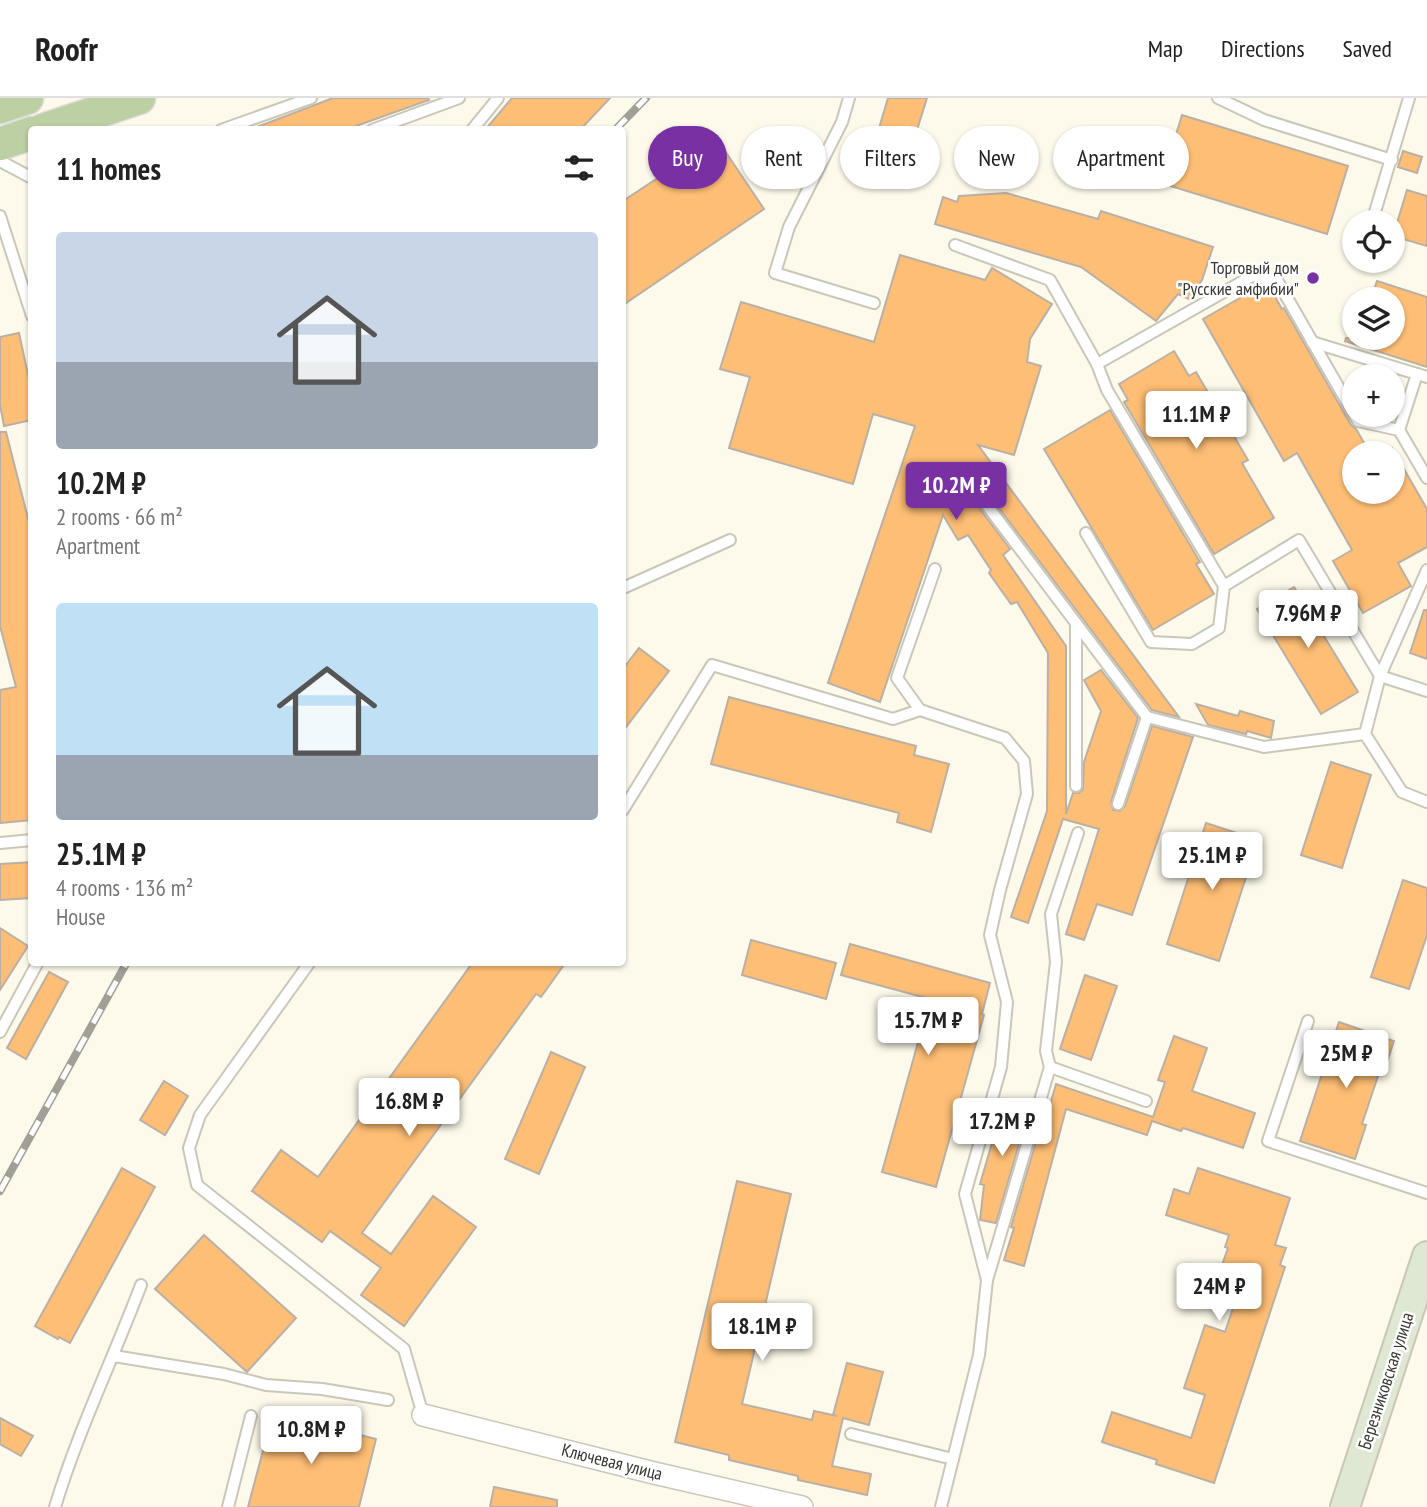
<!DOCTYPE html>
<html lang="en">
<head>
<meta charset="utf-8">
<style>
  :root { --surface:#fff; --page:#f2f2f2; --text:#222; --muted:#767676; --line:#e0e0e0; --accent:#7830a3 }
  body { margin:0; font-family:"PT Sans Narrow",sans-serif; background:var(--page); color:var(--text); height:100vh; display:flex; flex-direction:column; font-size:26px; white-space:nowrap }
  * { box-sizing:border-box; margin:0 }
  p { font-size:23px; color:var(--muted) }
  .icon { flex:none; width:38px; height:38px; fill:none; stroke:currentColor; stroke-width:2; stroke-linecap:round; stroke-linejoin:round }
  .map { position:relative; flex:1; overflow:hidden }
  .drawer { position:absolute; left:28px; top:28px; width:598px; height:840px; display:flex; flex-direction:column; background:var(--surface); border-radius:7px; box-shadow:0 2px 5px #0004 }
  .drawer>* { flex:none }
  .banner { position:absolute; left:648px; top:28px; width:665px; height:63px; display:flex; gap:14px }
  .buttons { position:absolute; left:1342px; top:112px; display:grid; gap:14px }
  .buttons a { display:grid; place-items:center; width:63px; height:63px; border-radius:50%; background:var(--surface); box-shadow:0 2px 5px #0004; font-size:35px }
  .price { position:absolute; translate:-50% -60px; padding:0 16px; border-radius:7px; background:#fff; color:#222; font-size:23px; line-height:46px; filter:drop-shadow(0 2px 4px #0008) }
  .price::after { content:''; position:absolute; left:50%; top:42px; width:21px; height:16px; margin-left:-10px; background:inherit; clip-path:polygon(0 0,100% 0,50% 100%) }
  .price.on { background:var(--accent); color:#fff }
  ul { padding:0; list-style:none }
  li { display:grid; align-content:center; gap:14px; height:371px; padding:0 28px }
  li span { display:grid; place-items:center; height:217px; border-radius:7px; color:#555 }
  li>.icon { margin-inline-start:auto }
  span .icon { width:126px; height:126px; fill:#fffc; stroke-width:1 }
  li b { font-size:30px }
  h2 { display:flex; justify-content:space-between; align-items:center; height:84px; padding:0 28px; font-size:30px }
  .pill { padding:0 24px; border-radius:32px; background:var(--surface); box-shadow:0 2px 5px #0004; font-size:24px; line-height:63px }
  .pill.on { background:var(--accent); color:#fff }
  header { display:flex; align-items:center; gap:42px; box-sizing:border-box; height:98px; padding:0 35px; background:var(--surface); border-bottom:2px solid var(--line) }
  header strong { font-size:33px }
  nav { display:flex; gap:38px; margin-inline-start:auto; font-size:24px }
  .map>svg:first-child { display:block }
  .building { fill:#febe75; stroke:#bab0a5; stroke-width:2 }
  .lines { fill:none; stroke-linecap:round; stroke-linejoin:round }
  .lane-casing { stroke:#cac7b9; stroke-width:14 }
  .street-casing { stroke:#cac7b9; stroke-width:24 }
  .secondary-casing { stroke:#cac7b9; stroke-width:32 }
  .primary-casing { stroke:#dbdbda; stroke-width:35 }
  .lane { stroke:#fff; stroke-width:10 }
  .street { stroke:#fff; stroke-width:21 }
  .secondary { stroke:#dee8d2; stroke-width:28 }
  .primary { stroke:#bdd0a4; stroke-width:32 }
  .rail-casing { stroke:#a2a096; stroke-width:8 }
  .rail { stroke:#fff; stroke-width:5; stroke-dasharray:16; stroke-linecap:butt }
  .poi-dot { fill:#7830a3; stroke:#fff; stroke-width:2.5 }
  .labels { text-anchor:middle; stroke-width:5; stroke-linejoin:round; paint-order:stroke }
  .poi-label { font-size:18px; fill:#363530; stroke:#fff; text-anchor:end }
  .street-label { font-size:18px; fill:#363530; stroke:#fff }
</style>
</head>
<body>
<header>
<strong>Roofr</strong>
<nav><a>Map</a><a>Directions</a><a>Saved</a></nav>
</header>
<div class="map">
<svg width="1427" height="1409" viewBox="0 0 1427 1409">
  <rect width="100%" height="100%" fill="#fdfaeb"/>
  <!-- building -->
  <g class="building">
    <path d="M 333,0 L 428,0 L 429,2 L 345,32 L 249,32 Z"/>
    <path d="M 512,0 L 610,0 L 580,32 L 485,32 Z"/>
    <path d="M 888,0 L 927,0 L 912,48 L 877,37 Z"/>
    <path d="M 1182,17 L 1348,68 L 1327,136 L 1161,85 Z"/>
    <path d="M 723,50 L 764,111 L 623,207 L 623,103 L 682,64 L 688,73 Z"/>
    <path d="M 1403,53 L 1422,59 L 1417,75 L 1398,69 Z"/>
    <path d="M 1407,92 L 1427,98 L 1427,148 L 1393,138 Z"/>
    <path d="M 1006,95 L 1098,121 L 1101,113 L 1213,149 L 1202,182 L 1189,201 L 1178,196 L 1156,223 L 1081,169 L 935,126 L 943,99 L 957,104 L 959,98 Z"/>
    <path d="M 900,157 L 985,182 L 992,170 L 1052,206 L 1030,241 L 1027,264 L 1041,268 L 1014,357 L 978,347 L 1179,619 L 1152,612 L 967,368 L 961,365 L 956,367 L 953,373 L 955,378 L 1010,451 L 1003,457 L 1066,548 L 1066,716 L 1073,695 L 1079,695 L 1083,691 L 1084,664 L 1101,613 L 1084,582 L 1101,572 L 1138,620 L 1111,704 L 1113,712 L 1120,713 L 1125,708 L 1152,628 L 1193,639 L 1132,817 L 1097,806 L 1084,842 L 1066,836 L 1099,731 L 1063,721 L 1028,825 L 1011,819 L 1047,713 L 1048,555 L 1017,504 L 1011,506 L 989,475 L 991,472 L 968,437 L 958,442 L 943,417 L 880,604 L 828,585 L 915,328 L 873,316 L 853,386 L 729,350 L 750,279 L 720,271 L 741,204 L 874,244 Z"/>
    <path d="M 1377,183 L 1427,199 L 1427,269 L 1345,243 L 1346,240 L 1393,240 L 1393,201 L 1371,201 Z"/>
    <path d="M 1261,188 L 1270,190 L 1282,211 L 1284,210 L 1351,327 L 1356,331 L 1370,355 L 1354,355 L 1354,394 L 1393,394 L 1393,352 L 1427,411 L 1427,449 L 1398,465 L 1411,488 L 1363,515 L 1333,463 L 1352,452 L 1297,355 L 1284,363 L 1203,221 Z"/>
    <path d="M 19,235 L 32,295 L 32,322 L 4,328 L 0,307 L 0,239 Z"/>
    <path d="M 1174,253 L 1189,278 L 1196,274 L 1248,362 L 1242,365 L 1274,420 L 1214,456 L 1124,304 L 1128,302 L 1119,286 Z"/>
    <path d="M 1110,312 L 1200,464 L 1196,466 L 1214,496 L 1153,532 L 1044,351 Z"/>
    <path d="M 0,334 L 6,334 L 32,436 L 32,722 L 0,725 L 0,592 L 16,589 L 0,528 Z"/>
    <path d="M 1294,489 L 1358,594 L 1321,616 L 1257,511 Z"/>
    <path d="M 1424,512 L 1427,512 L 1427,561 L 1410,555 Z"/>
    <path d="M 639,550 L 669,573 L 623,633 L 623,571 Z"/>
    <path d="M 729,599 L 916,648 L 914,657 L 949,666 L 931,734 L 897,724 L 899,715 L 711,666 Z"/>
    <path d="M 1196,606 L 1238,618 L 1240,613 L 1274,623 L 1271,640 L 1247,633 L 1246,636 L 1208,627 Z"/>
    <path d="M 1331,664 L 1371,677 L 1342,770 L 1301,757 Z"/>
    <path d="M 1206,725 L 1258,742 L 1219,863 L 1167,846 Z"/>
    <path d="M 32,764 L 32,800 L 0,802 L 0,766 Z"/>
    <path d="M 1403,782 L 1427,790 L 1427,837 L 1409,891 L 1371,879 Z"/>
    <path d="M 0,830 L 28,848 L 0,892 Z"/>
    <path d="M 751,842 L 836,865 L 826,901 L 742,877 Z"/>
    <path d="M 850,846 L 990,885 L 982,916 L 984,917 L 936,1089 L 882,1074 L 930,901 L 841,877 Z"/>
    <path d="M 473,864 L 566,864 L 541,899 L 536,896 L 362,1135 L 391,1156 L 433,1098 L 476,1129 L 404,1228 L 361,1197 L 381,1170 L 330,1133 L 322,1144 L 252,1093 L 281,1052 L 318,1079 Z"/>
    <path d="M 49,874 L 68,884 L 26,961 L 7,950 Z"/>
    <path d="M 1085,877 L 1117,888 L 1091,962 L 1060,951 Z"/>
    <path d="M 1339,924 L 1394,943 L 1385,970 L 1381,969 L 1362,1026 L 1366,1027 L 1355,1061 L 1300,1043 Z"/>
    <path d="M 1174,938 L 1207,950 L 1192,993 L 1255,1015 L 1243,1050 L 1183,1030 L 1181,1033 L 1152,1023 L 1147,1037 L 1066,1011 L 1024,1168 L 1004,1162 L 1014,1130 L 1011,1129 L 1045,1013 L 1048,1014 L 1056,986 L 1153,1019 L 1165,984 L 1158,982 Z"/>
    <path d="M 551,954 L 585,969 L 539,1076 L 505,1061 Z"/>
    <path d="M 164,983 L 188,998 L 165,1037 L 140,1022 Z"/>
    <path d="M 1005,1001 L 1030,1008 L 996,1125 L 980,1122 L 984,1087 L 980,1086 Z"/>
    <path d="M 122,1070 L 155,1089 L 70,1245 L 59,1239 L 58,1241 L 35,1228 Z"/>
    <path d="M 1198,1070 L 1290,1100 L 1275,1147 L 1286,1150 L 1280,1167 L 1285,1169 L 1214,1385 L 1156,1366 L 1157,1362 L 1102,1344 L 1112,1314 L 1191,1340 L 1205,1297 L 1184,1290 L 1205,1227 L 1225,1234 L 1240,1189 L 1217,1181 L 1228,1150 L 1225,1149 L 1229,1137 L 1166,1117 L 1174,1091 L 1189,1096 Z"/>
    <path d="M 737,1083 L 791,1096 L 742,1306 L 812,1322 L 814,1313 L 837,1318 L 833,1317 L 847,1265 L 883,1274 L 869,1327 L 843,1320 L 832,1368 L 871,1376 L 867,1397 L 798,1382 L 798,1378 L 729,1362 L 729,1357 L 675,1344 Z"/>
    <path d="M 204,1137 L 296,1220 L 247,1274 L 155,1191 Z"/>
    <path d="M 273,1315 L 376,1341 L 359,1409 L 248,1409 Z"/>
    <path d="M 0,1320 L 33,1338 L 21,1358 L 0,1346 Z"/>
    <path d="M 494,1389 L 557,1402 L 557,1409 L 490,1409 Z"/>
  </g>
  <g class="lines">
    <defs>
      <g id="lane">
        <path d="M 849,0 L 842,24 L 789,129 L 775,175 L 874,205"/>
        <path d="M 1218,0 L 1264,22 L 1392,62"/>
        <path d="M 221,32 L 311,0"/>
        <path d="M 372,32 L 459,0"/>
        <path d="M 472,32 L 498,0"/>
        <path d="M 0,63 L 32,80"/>
        <path d="M 0,118 L 32,218"/>
        <path d="M 1372,124 L 1409,0"/>
        <path d="M 955,147 L 1050,182 L 1097,266 L 1107,292 L 1224,488 L 1219,530 L 1192,546 L 1151,544 L 1086,435"/>
        <path d="M 1312,244 L 1427,279"/>
        <path d="M 1097,266 L 1252,178 L 1278,184 L 1358,323 L 1399,332 L 1427,380"/>
        <path d="M 1399,332 L 1417,276"/>
        <path d="M 961,373 L 1147,619 L 1264,649 L 1365,636"/>
        <path d="M 1427,472 L 1380,578 L 1427,593"/>
        <path d="M 1224,488 L 1299,442 L 1380,578 L 1365,636 L 1402,694 L 1427,704"/>
        <path d="M 623,490 L 730,442"/>
        <path d="M 1076,525 L 1076,688"/>
        <path d="M 920,612 L 897,580 L 935,471"/>
        <path d="M 1118,706 L 1147,619"/>
        <path d="M 623,712 L 712,567 L 893,621 L 920,612 L 1005,640 L 1024,663 L 1027,696 L 1000,792 L 990,837 L 1007,904 L 1001,969 L 965,1096 L 987,1182"/>
        <path d="M 0,745 L 32,742"/>
        <path d="M 310,864 L 200,1017 L 189,1050 L 197,1087 L 404,1251 L 423,1317"/>
        <path d="M 1308,923 L 1268,1043 L 1427,1095"/>
        <path d="M 0,934 L 38,864"/>
        <path d="M 1050,969 L 1046,953 L 1056,864 L 1051,816 L 1078,735"/>
        <path d="M 114,1258 L 224,1276 L 266,1287 L 322,1291 L 388,1302"/>
        <path d="M 851,1336 L 953,1361"/>
        <path d="M 55,1409 C 78,1333 113,1261 141,1187"/>
        <path d="M 228,1409 L 251,1318"/>
        <path d="M 941,1409 L 979,1257 L 987,1182 L 1050,969 L 1146,1003"/>
      </g>
      <path id="street" d="M 423,1317 L 654,1375 L 802,1409"/>
      <path id="secondary" d="M 1345,1409 L 1427,1158"/>
      <g id="primary">
        <path d="M 0,9 L 27,0"/>
        <path d="M 43,32 L 139,0"/>
        <path d="M 0,46 L 32,35"/>
      </g>
    </defs>
    <!-- lane casing -->
    <use href="#lane" class="lane-casing"/>
    <!-- street casing -->
    <use href="#street" class="street-casing"/>
    <!-- secondary casing -->
    <use href="#secondary" class="secondary-casing"/>
    <!-- primary casing -->
    <use href="#primary" class="primary-casing"/>
    <!-- lane -->
    <use href="#lane" class="lane"/>
    <!-- street -->
    <use href="#street" class="street"/>
    <!-- secondary -->
    <use href="#secondary" class="secondary"/>
    <!-- primary -->
    <use href="#primary" class="primary"/>
    <defs>
      <g id="rail">
        <path d="M 615,32 L 646,0"/>
        <path d="M 0,1093 L 127,864"/>
      </g>
    </defs>
    <!-- rail casing -->
    <use href="#rail" class="rail-casing"/>
    <!-- rail -->
    <use href="#rail" class="rail"/>
  </g>
  <!-- markers -->
  <circle class="poi-dot" cx="1313" cy="180" r="7"/>
  <g class="labels">
    <!-- poi labels -->
    <g class="poi-label">
      <text x="1299" y="176">Торговый дом<tspan x="1299" dy="21">"Русские амфибии"</tspan></text>
    </g>
    <!-- street labels -->
    <g class="street-label">
      <text transform="translate(1386 1283) rotate(-72)" y="6">Березниковская улица</text>
      <text transform="translate(612 1364) rotate(14)" y="6">Ключевая улица</text>
    </g>
  </g>
</svg>
<div class="buttons">
<a><svg class="icon" aria-label="locate" viewBox="0 0 24 24"><circle cx="12" cy="12" r="6"/><path d="M12 2v4M12 18v4M2 12h4M18 12h4"/></svg></a>
<a><svg class="icon" aria-label="layers" viewBox="0 0 24 24"><path d="M12 4l9 5-9 5-9-5zM3 14l9 5 9-5"/></svg></a>
<a>+</a>
<a>−</a>
</div>
<b class="price" style="left:1196px;top:353px">11.1M ₽</b>
<b class="price on" style="left:956px;top:424px">10.2M ₽</b>
<b class="price" style="left:1308px;top:552px">7.96M ₽</b>
<b class="price" style="left:1212px;top:794px">25.1M ₽</b>
<b class="price" style="left:928px;top:959px">15.7M ₽</b>
<b class="price" style="left:1346px;top:992px">25M ₽</b>
<b class="price" style="left:409px;top:1040px">16.8M ₽</b>
<b class="price" style="left:1002px;top:1060px">17.2M ₽</b>
<b class="price" style="left:1219px;top:1225px">24M ₽</b>
<b class="price" style="left:762px;top:1265px">18.1M ₽</b>
<b class="price" style="left:311px;top:1368px">10.8M ₽</b>
<div class="banner">
<a class="pill on">Buy</a>
<a class="pill">Rent</a>
<a class="pill">Filters</a>
<a class="pill">New</a>
<a class="pill">Apartment</a>
</div>
<section class="drawer">
<h2>11 homes<svg class="icon" aria-label="filters" viewBox="0 0 24 24"><path d="M4 7h16M4 17h16"/><circle cx="9" cy="7" r="2"/><circle cx="15" cy="17" r="2"/></svg></h2>
<ul>
<li><span style="background:linear-gradient(#c9d6e8 60%,#9aa5b1 0)"><svg class="icon" aria-label="home" viewBox="0 0 24 24"><path d="M3 11l9-7 9 7M6 9v11h12V9"/></svg></span><div><b>10.2M ₽</b><p>2 rooms · 66 m²</p><p>Apartment</p></div></li>
<li><span style="background:linear-gradient(#bfe0f5 70%,#9aa5b1 0)"><svg class="icon" aria-label="home" viewBox="0 0 24 24"><path d="M3 11l9-7 9 7M6 9v11h12V9"/></svg></span><div><b>25.1M ₽</b><p>4 rooms · 136 m²</p><p>House</p></div></li>
</ul>
</section>
</div>
</body>
</html>
